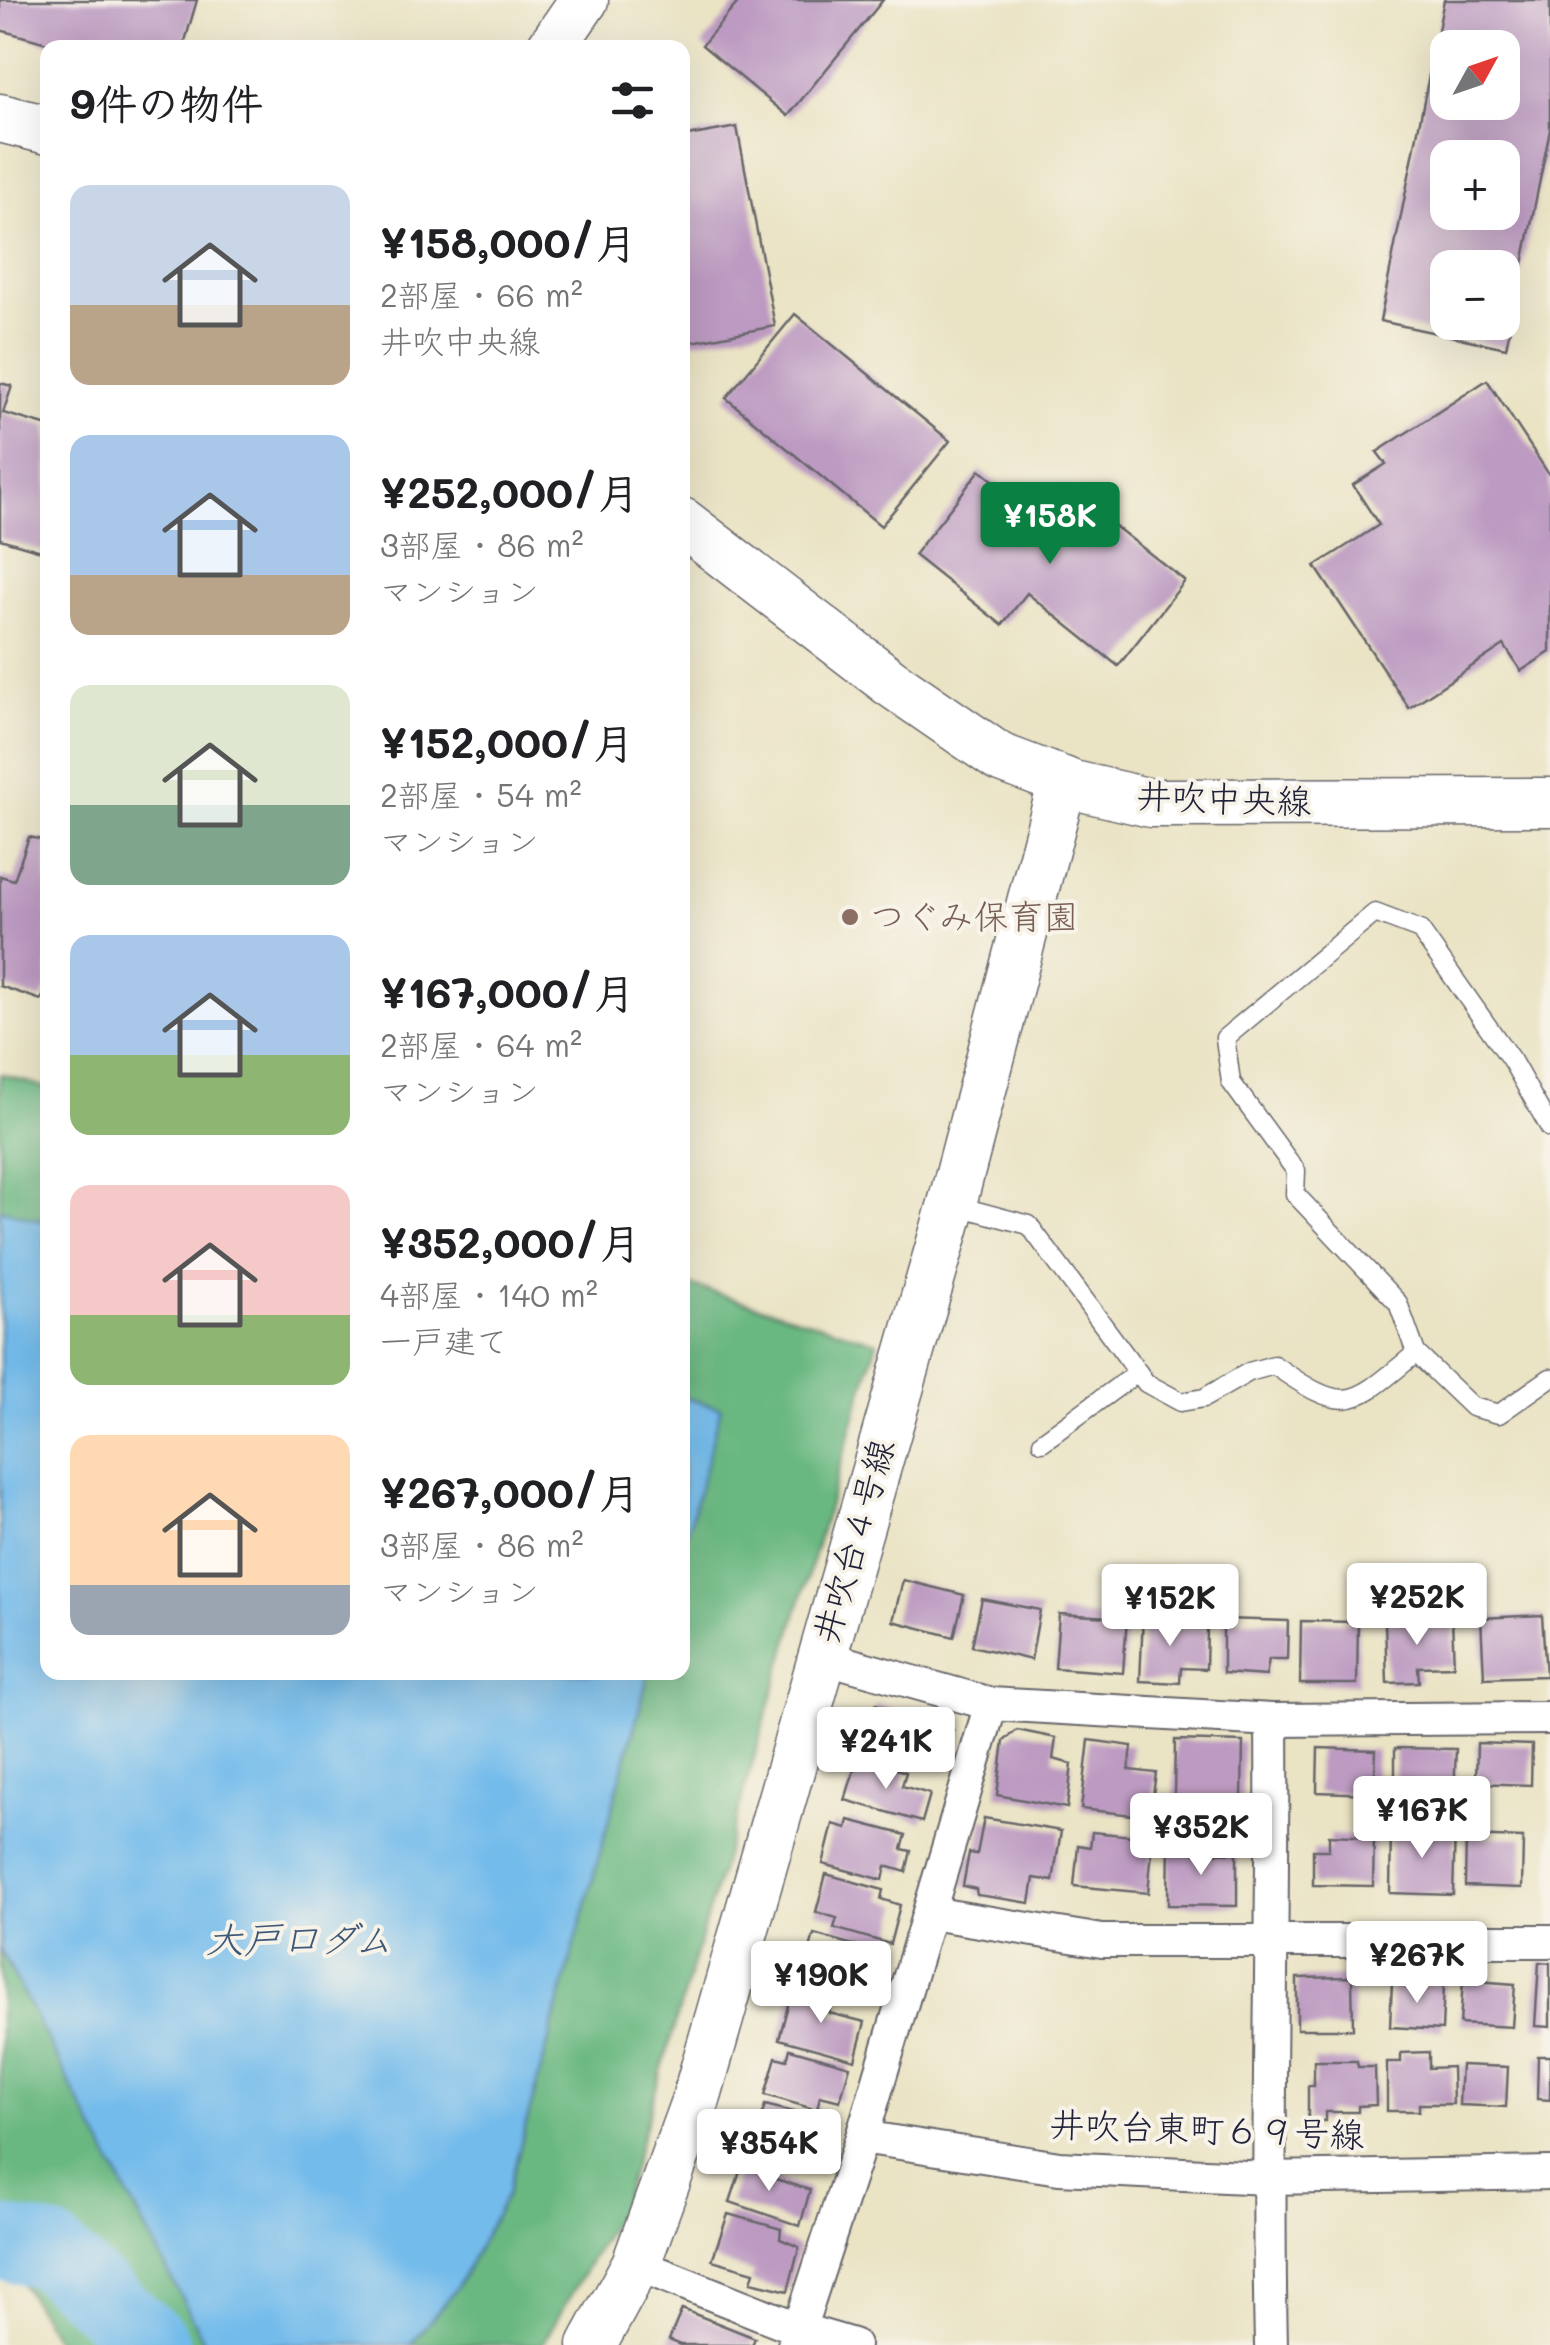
<!DOCTYPE html>
<html lang="ja">
<head>
<meta charset="utf-8">
<style>
  :root { --surface:#fff; --page:#f6f6f6; --text:#202124; --muted:#757577; --accent:#0b8043 }
  body { margin:0; font-family:Mali,"Klee One",sans-serif; background:var(--page); color:var(--text); height:100vh; display:flex; flex-direction:column; font-size:38px; white-space:nowrap }
  * { box-sizing:border-box; margin:0 }
  p { font-size:32px; color:var(--muted) }
  .icon { flex:none; width:55px; height:55px; fill:none; stroke:currentColor; stroke-width:2; stroke-linecap:round; stroke-linejoin:round }
  .map { position:relative; flex:1; overflow:hidden }
  .side { position:absolute; left:40px; top:40px; width:650px; height:1640px; display:flex; flex-direction:column; background:var(--surface); border-radius:20px; box-shadow:0 10px 40px #0002 }
  .side>* { flex:none }
  .needle { width:65px; rotate:50deg }
  .controls { position:absolute; left:1430px; top:30px; display:grid; gap:20px }
  .controls a { display:grid; place-items:center; width:90px; height:90px; border-radius:20px; background:var(--surface); box-shadow:0 10px 40px #0002; font-size:50px }
  .price { position:absolute; translate:-50% -85px; padding:0 22px; border-radius:10px; background:#fff; color:#222; font-size:32px; line-height:65px; filter:drop-shadow(0 2px 5px #0008) }
  .price::after { content:''; position:absolute; left:50%; top:60px; width:30px; height:22px; margin-left:-15px; background:inherit; clip-path:polygon(0 0,100% 0,50% 100%) }
  .price.current { background:var(--accent); color:#fff }
  ul { padding:0; list-style:none }
  li { display:flex; align-items:center; gap:30px; height:250px; padding:0 30px }
  li span { display:grid; place-items:center; flex:none; width:280px; height:200px; border-radius:20px; color:#555 }
  li>.icon { margin-inline-start:auto }
  span .icon { width:120px; height:120px; fill:#fffc; stroke-width:1 }
  li b { font-size:42px }
  h2 { display:flex; justify-content:space-between; align-items:center; height:120px; padding:0 30px; font-size:42px }
  .map>svg:first-child { display:block }
  .forest { fill:#6bb881; stroke:#466d5e; stroke-width:2.5 }
  .water { fill:#73bbeb; stroke:#4a6e93; stroke-width:2.5 }
  .lines { fill:none; stroke-linecap:round; stroke-linejoin:round }
  .river { stroke:#73bbeb; stroke-width:75 }
  .building { fill:#bc9ac1; fill-rule:evenodd }
  .lane-casing { stroke:#68666b; stroke-width:21 }
  .street-casing { stroke:#68666b; stroke-width:36 }
  .secondary-casing { stroke:#68666b; stroke-width:51 }
  .lane { stroke:#fff; stroke-width:18 }
  .street { stroke:#fff; stroke-width:32 }
  .secondary { stroke:#fff; stroke-width:48 }
  .education-dot { fill:#8d6e63; stroke:#f7f3e8; stroke-width:4 }
  .labels { text-anchor:middle; stroke-width:8; stroke-linejoin:round; paint-order:stroke }
  .street-label { font-size:35px; fill:#22223b; stroke:#f7f3e8 }
  .education-label { font-size:35px; fill:#785e54; stroke:#f7f3e8; text-anchor:start }
  .water-label { font-size:38px; font-style:italic; fill:#3e5879; stroke:#f7f3e8 }
</style>
</head>
<body>
<div class="map">
<svg width="1550" height="2345" viewBox="0 0 1550 2345">
  <rect width="100%" height="100%" fill="#f7f3e8"/>
  <filter id="ink" filterUnits="userSpaceOnUse"><feTurbulence type="fractalNoise" baseFrequency=".01" numOctaves="2"/><feDisplacementMap in="SourceGraphic" scale="20" xChannelSelector="R" yChannelSelector="G"/><feConvolveMatrix kernelMatrix="1 2 1 2 8 2 1 2 1" color-interpolation-filters="sRGB"/></filter>
  <filter id="wash" filterUnits="userSpaceOnUse"><feTurbulence type="fractalNoise" baseFrequency=".0048" numOctaves="4" result="noise"/><feDisplacementMap in="SourceGraphic" scale="40" xChannelSelector="R" yChannelSelector="G"/><feGaussianBlur stdDeviation="2.25" result="paint"/><feColorMatrix in="noise" values="0 0 0 0 0 0 0 0 0 0 0 0 0 0 0 0 0 1.4 0 .05"/><feComposite in="paint" operator="in"/></filter>
  <g filter="url(#wash)">
    <rect width="100%" height="100%" fill="#eae3c4"/>
    <!-- forest -->
    <g class="forest">
      <path d="M 0,1074 L 47,1088 L 47,1222 L 0,1209 Z"/>
      <path d="M 683,1283 L 877,1342 L 621,2207 L 542,2345 L 410,2345 L 456,2289 L 507,2194 L 649,1673 L 682,1672 L 683,1548 L 720,1408 L 683,1397 Z"/>
      <path d="M 0,1949 L 21,1981 L 206,2345 L 59,2345 L 0,2247 Z"/>
    </g>
    <!-- water -->
    <g class="water">
      <path d="M 0,1209 L 47,1222 L 48,1672 L 649,1673 L 507,2194 L 456,2289 L 410,2345 L 206,2345 L 0,1949 Z"/>
      <path d="M 683,1397 L 721,1408 L 683,1548 L 682,1397 Z"/>
    </g>
    <g class="lines">
      <!-- river -->
      <path class="river" d="M 0,2243 L 48,2252 L 153,2345"/>
    </g>
    <g id="blocks">
      <!-- building -->
      <g class="building">
        <path d="M 0,0 L 197,0 L 183,48 L 65,48 L 0,30 Z"/>
        <path d="M 740,0 L 883,0 L 788,116 L 702,45 Z"/>
        <path d="M 1444,0 L 1550,0 L 1550,130 L 1506,348 L 1380,321 ZM 1448,48 L 1502,48 L 1502,102 L 1448,102 ZM 1448,158 L 1502,158 L 1502,212 L 1448,212 ZM 1448,268 L 1502,268 L 1502,322 L 1448,322 Z"/>
        <path d="M 737,127 L 775,326 L 682,344 L 682,137 Z"/>
        <path d="M 795,314 L 950,441 L 881,526 L 726,398 Z"/>
        <path d="M 1487,380 L 1550,476 L 1550,652 L 1521,671 L 1504,645 L 1409,708 L 1315,566 L 1379,525 L 1353,485 L 1386,464 L 1377,452 Z"/>
        <path d="M 0,383 L 12,386 L 3,413 L 48,426 L 48,553 L 0,539 Z"/>
        <path d="M 980,470 L 1059,532 L 1083,501 L 1185,581 L 1118,666 L 1027,593 L 1002,625 L 914,555 Z"/>
        <path d="M 29,837 L 48,841 L 48,986 L 41,1000 L 0,986 L 0,876 L 14,880 Z"/>
        <path d="M 903,1580 L 964,1595 L 954,1637 L 893,1621 Z"/>
        <path d="M 982,1599 L 1040,1610 L 1031,1660 L 972,1646 Z"/>
        <path d="M 1059,1614 L 1127,1618 L 1123,1673 L 1055,1668 Z"/>
        <path d="M 1542,1615 L 1546,1676 L 1484,1678 L 1481,1618 Z"/>
        <path d="M 1143,1616 L 1180,1617 L 1179,1627 L 1207,1629 L 1206,1669 L 1181,1668 L 1180,1683 L 1140,1681 Z"/>
        <path d="M 1223,1619 L 1288,1621 L 1287,1659 L 1269,1659 L 1266,1676 L 1223,1673 Z"/>
        <path d="M 1452,1619 L 1454,1666 L 1418,1667 L 1419,1682 L 1387,1683 L 1385,1622 Z"/>
        <path d="M 1301,1621 L 1358,1622 L 1357,1684 L 1300,1684 Z"/>
        <path d="M 876,1704 L 953,1730 L 940,1768 L 864,1741 Z"/>
        <path d="M 1017,1730 L 1056,1738 L 1053,1759 L 1072,1764 L 1067,1808 L 997,1795 L 1004,1741 Z"/>
        <path d="M 1089,1740 L 1132,1746 L 1129,1770 L 1156,1773 L 1150,1817 L 1081,1809 Z"/>
        <path d="M 1175,1740 L 1243,1742 L 1242,1798 L 1174,1797 Z"/>
        <path d="M 1477,1743 L 1532,1745 L 1531,1785 L 1476,1783 Z"/>
        <path d="M 1318,1748 L 1376,1750 L 1374,1794 L 1317,1792 Z"/>
        <path d="M 1395,1748 L 1456,1749 L 1454,1795 L 1395,1794 Z"/>
        <path d="M 869,1760 L 906,1772 L 902,1786 L 930,1794 L 922,1822 L 845,1800 L 856,1764 L 867,1768 Z"/>
        <path d="M 984,1818 L 1061,1831 L 1053,1881 L 1034,1878 L 1030,1903 L 977,1895 L 976,1889 L 963,1886 L 969,1853 L 977,1854 Z"/>
        <path d="M 849,1820 L 906,1835 L 902,1849 L 911,1851 L 906,1872 L 886,1866 L 883,1880 L 823,1864 L 833,1824 L 847,1828 Z"/>
        <path d="M 1391,1828 L 1455,1830 L 1453,1895 L 1390,1893 Z"/>
        <path d="M 1092,1832 L 1153,1838 L 1148,1893 L 1074,1886 L 1078,1845 L 1090,1847 Z"/>
        <path d="M 1329,1835 L 1374,1837 L 1373,1886 L 1313,1885 L 1313,1850 L 1329,1850 Z"/>
        <path d="M 1466,1836 L 1523,1838 L 1522,1888 L 1465,1886 Z"/>
        <path d="M 1169,1839 L 1182,1839 L 1182,1852 L 1237,1853 L 1237,1906 L 1168,1905 Z"/>
        <path d="M 826,1874 L 883,1890 L 881,1899 L 900,1905 L 890,1944 L 834,1928 L 837,1918 L 816,1912 Z"/>
        <path d="M 814,1934 L 882,1953 L 873,1987 L 854,1982 L 852,1987 L 803,1974 Z"/>
        <path d="M 1539,1962 L 1550,1963 L 1550,2027 L 1535,2026 Z"/>
        <path d="M 1352,1977 L 1353,2029 L 1297,2029 L 1297,1978 Z"/>
        <path d="M 1463,1980 L 1515,1984 L 1512,2027 L 1460,2024 Z"/>
        <path d="M 1392,1982 L 1444,1984 L 1442,2030 L 1390,2027 Z"/>
        <path d="M 803,1990 L 833,1999 L 829,2013 L 865,2022 L 855,2060 L 779,2039 L 791,1994 L 801,1996 Z"/>
        <path d="M 790,2049 L 850,2066 L 840,2101 L 820,2096 L 817,2110 L 765,2095 L 776,2057 L 787,2060 Z"/>
        <path d="M 1429,2052 L 1429,2068 L 1452,2067 L 1453,2104 L 1419,2104 L 1419,2111 L 1387,2111 L 1387,2062 L 1401,2062 L 1401,2053 Z"/>
        <path d="M 1538,2056 L 1550,2056 L 1550,2100 L 1537,2099 Z"/>
        <path d="M 1314,2061 L 1357,2061 L 1358,2067 L 1375,2067 L 1376,2105 L 1358,2106 L 1358,2112 L 1326,2112 L 1326,2121 L 1308,2121 L 1308,2086 L 1314,2086 Z"/>
        <path d="M 1461,2065 L 1508,2067 L 1506,2107 L 1459,2105 Z"/>
        <path d="M 765,2105 L 810,2116 L 809,2133 L 830,2139 L 824,2168 L 753,2146 Z"/>
        <path d="M 744,2159 L 772,2168 L 769,2177 L 810,2190 L 800,2226 L 730,2202 Z"/>
        <path d="M 728,2214 L 781,2229 L 780,2239 L 799,2247 L 788,2291 L 751,2282 L 754,2272 L 712,2260 Z"/>
        <path d="M 682,2309 L 755,2338 L 752,2345 L 681,2345 L 669,2340 Z"/>
      </g>
    </g>
  </g>
  <g filter="url(#ink)">
    <use href="#blocks" fill-opacity="0" stroke="#68666b" stroke-width="2.5"/>
    <g class="lines">
      <defs>
        <g id="lane">
          <path d="M 1550,1128 L 1512,1061 L 1420,930 L 1375,913 L 1225,1038 L 1231,1082 L 1296,1171 L 1295,1194 L 1398,1303 L 1416,1353 L 1472,1407 L 1499,1414 L 1550,1378"/>
          <path d="M 954,1205 L 1029,1225 L 1146,1383 L 1181,1402 L 1204,1398 L 1249,1372 L 1274,1365 C 1347,1416 1351,1407 1416,1353"/>
          <path d="M 1042,1442 L 1138,1372"/>
        </g>
        <g id="street">
          <path d="M 820,1656 L 991,1704 L 1272,1720 L 1550,1718"/>
          <path d="M 930,1913 L 1102,1941 L 1550,1941"/>
          <path d="M 862,2137 L 1059,2168 L 1267,2178 L 1550,2173"/>
          <path d="M 636,2264 L 802,2330 L 853,2345"/>
          <path d="M 794,2345 L 862,2137 L 991,1704"/>
          <path d="M 1271,2345 C 1266,2137 1274,1929 1272,1720"/>
        </g>
        <g id="secondary">
          <path d="M 551,48 L 584,0"/>
          <path d="M 0,118 L 48,130"/>
          <path d="M 682,522 L 890,682 L 999,757 L 1073,785 L 1151,803 L 1550,802"/>
          <path d="M 592,2345 L 636,2264 L 696,2099 L 952,1204 L 1063,781"/>
        </g>
      </defs>
      <!-- lane casing -->
      <use href="#lane" class="lane-casing"/>
      <!-- street casing -->
      <use href="#street" class="street-casing"/>
      <!-- secondary casing -->
      <use href="#secondary" class="secondary-casing"/>
      <!-- lane -->
      <use href="#lane" class="lane"/>
      <!-- street -->
      <use href="#street" class="street"/>
      <!-- secondary -->
      <use href="#secondary" class="secondary"/>
    </g>
  </g>
  <!-- markers -->
  <circle class="education-dot" cx="850" cy="917" r="10"/>
  <g class="labels">
    <!-- street labels -->
    <g class="street-label">
      <text transform="translate(1224 799) rotate(2)" y="12">井吹中央線</text>
      <text transform="translate(854 1541) rotate(-74)" y="12">井吹台４号線</text>
      <text transform="translate(1207 2130) rotate(2)" y="12">井吹台東町６９号線</text>
    </g>
    <!-- education labels -->
    <g class="education-label">
      <text x="870" y="929">つぐみ保育園</text>
    </g>
    <!-- water labels -->
    <g class="water-label">
      <text x="299" y="1953">大戸口ダム</text>
    </g>
  </g>
</svg>
<div class="controls">
<a><svg class="needle" viewBox="-14 -14 28 28"><path d="M0-13l5 13h-10z" fill="#e53935"/><path d="M0 13l5-13h-10z" fill="#757577"/></svg></a>
<a>+</a>
<a>−</a>
</div>
<b class="price current" style="left:1050px;top:567px">¥158K</b>
<b class="price" style="left:1417px;top:1648px">¥252K</b>
<b class="price" style="left:1170px;top:1649px">¥152K</b>
<b class="price" style="left:886px;top:1792px">¥241K</b>
<b class="price" style="left:1422px;top:1861px">¥167K</b>
<b class="price" style="left:1201px;top:1878px">¥352K</b>
<b class="price" style="left:1417px;top:2006px">¥267K</b>
<b class="price" style="left:821px;top:2026px">¥190K</b>
<b class="price" style="left:769px;top:2194px">¥354K</b>
<section class="side">
<h2>9件の物件<svg class="icon" aria-label="filters" viewBox="0 0 24 24"><path d="M4 7h16M4 17h16"/><circle cx="9" cy="7" r="2"/><circle cx="15" cy="17" r="2"/></svg></h2>
<ul>
<li><span style="background:linear-gradient(#c9d6e8 60%,#b9a48a 0)"><svg class="icon" aria-label="home" viewBox="0 0 24 24"><path d="M3 11l9-7 9 7M6 9v11h12V9"/></svg></span><div><b>¥158,000/月</b><p>2部屋 · 66 m²</p><p>井吹中央線</p></div></li>
<li><span style="background:linear-gradient(#a9c7e8 70%,#b9a48a 0)"><svg class="icon" aria-label="home" viewBox="0 0 24 24"><path d="M3 11l9-7 9 7M6 9v11h12V9"/></svg></span><div><b>¥252,000/月</b><p>3部屋 · 86 m²</p><p>マンション</p></div></li>
<li><span style="background:linear-gradient(#dfe7d0 60%,#7fa58c 0)"><svg class="icon" aria-label="home" viewBox="0 0 24 24"><path d="M3 11l9-7 9 7M6 9v11h12V9"/></svg></span><div><b>¥152,000/月</b><p>2部屋 · 54 m²</p><p>マンション</p></div></li>
<li><span style="background:linear-gradient(#a9c7e8 60%,#8fb573 0)"><svg class="icon" aria-label="home" viewBox="0 0 24 24"><path d="M3 11l9-7 9 7M6 9v11h12V9"/></svg></span><div><b>¥167,000/月</b><p>2部屋 · 64 m²</p><p>マンション</p></div></li>
<li><span style="background:linear-gradient(#f6c9c9 65%,#8fb573 0)"><svg class="icon" aria-label="home" viewBox="0 0 24 24"><path d="M3 11l9-7 9 7M6 9v11h12V9"/></svg></span><div><b>¥352,000/月</b><p>4部屋 · 140 m²</p><p>一戸建て</p></div></li>
<li><span style="background:linear-gradient(#ffd9b3 75%,#9aa5b1 0)"><svg class="icon" aria-label="home" viewBox="0 0 24 24"><path d="M3 11l9-7 9 7M6 9v11h12V9"/></svg></span><div><b>¥267,000/月</b><p>3部屋 · 86 m²</p><p>マンション</p></div></li>
</ul>
</section>
</div>
</body>
</html>
